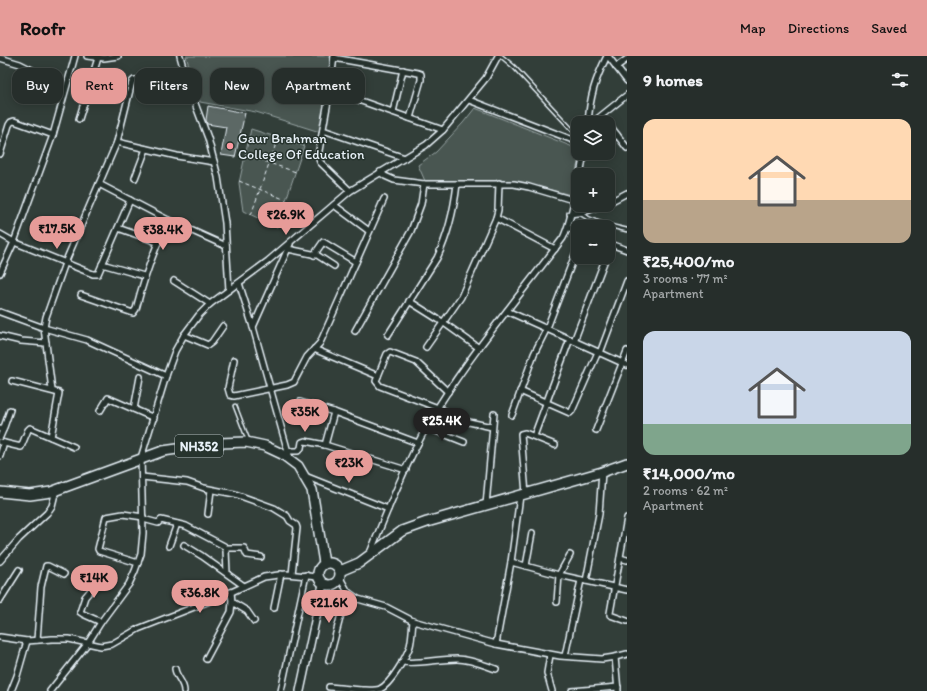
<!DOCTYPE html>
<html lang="en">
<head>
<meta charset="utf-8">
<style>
  :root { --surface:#262e2b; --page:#323a37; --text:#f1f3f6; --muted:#a4a8a9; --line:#424a47; --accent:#e69b98 }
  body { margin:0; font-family:Itim,sans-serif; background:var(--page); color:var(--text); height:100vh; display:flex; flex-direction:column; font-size:15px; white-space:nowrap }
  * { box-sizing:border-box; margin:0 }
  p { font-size:13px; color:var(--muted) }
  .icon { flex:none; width:22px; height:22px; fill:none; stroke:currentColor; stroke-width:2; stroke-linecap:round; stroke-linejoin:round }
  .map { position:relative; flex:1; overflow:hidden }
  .side { display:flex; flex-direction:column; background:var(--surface); width:300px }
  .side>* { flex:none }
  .top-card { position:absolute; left:12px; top:12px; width:380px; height:36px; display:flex; gap:8px }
  .fabs { position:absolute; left:571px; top:60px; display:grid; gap:8px }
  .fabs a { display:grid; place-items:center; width:44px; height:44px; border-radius:8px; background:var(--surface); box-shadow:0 2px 10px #0003,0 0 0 1px var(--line); font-size:20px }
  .price { position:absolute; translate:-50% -34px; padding:0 9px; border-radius:14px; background:var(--accent); color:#111; font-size:13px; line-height:26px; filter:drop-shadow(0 1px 2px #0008) }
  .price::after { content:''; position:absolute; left:50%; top:24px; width:12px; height:9px; margin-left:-6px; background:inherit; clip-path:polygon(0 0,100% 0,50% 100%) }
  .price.active { background:#222; color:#fff }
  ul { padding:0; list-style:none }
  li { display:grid; align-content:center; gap:8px; height:212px; padding:0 16px }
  li span { display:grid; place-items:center; height:124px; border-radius:12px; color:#555 }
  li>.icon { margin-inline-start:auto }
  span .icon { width:72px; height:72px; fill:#fffc; stroke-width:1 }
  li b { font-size:17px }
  h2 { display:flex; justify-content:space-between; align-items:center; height:48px; padding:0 16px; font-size:17px }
  .chip { padding:0 14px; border-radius:12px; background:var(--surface); box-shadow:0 2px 10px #0003,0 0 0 1px var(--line); font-size:14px; line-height:36px }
  .chip.active { background:var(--accent); color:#111 }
  header { display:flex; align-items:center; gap:24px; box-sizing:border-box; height:56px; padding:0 20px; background:var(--accent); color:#111 }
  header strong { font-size:19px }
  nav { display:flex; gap:22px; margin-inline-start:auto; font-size:14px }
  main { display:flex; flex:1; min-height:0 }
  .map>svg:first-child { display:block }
  .green { fill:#495651; stroke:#98a4a4 }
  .building { fill:#5c6865; stroke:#e8f1f8 }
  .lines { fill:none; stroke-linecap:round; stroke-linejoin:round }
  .lane-casing { stroke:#e8f1f8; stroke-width:5.5 }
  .street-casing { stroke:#e8f1f8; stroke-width:8 }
  .secondary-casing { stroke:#e8f1f8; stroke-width:10 }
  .highway-casing { stroke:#e8f1f8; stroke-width:12 }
  .path { stroke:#e8f1f8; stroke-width:1; stroke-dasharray:4 3; stroke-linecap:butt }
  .lane { stroke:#26332d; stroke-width:2.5 }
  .street { stroke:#26332d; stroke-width:5 }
  .secondary { stroke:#26332d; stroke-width:7 }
  .highway { stroke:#26332d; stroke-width:9 }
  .poi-dot { fill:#ff9aa2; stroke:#26332d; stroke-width:1.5 }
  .labels { text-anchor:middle; stroke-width:3; stroke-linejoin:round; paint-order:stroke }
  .shield { fill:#26332d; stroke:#aeb8bb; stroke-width:1 }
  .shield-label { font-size:13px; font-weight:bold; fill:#e8f1f8 }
  .poi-label { font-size:14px; fill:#e8f1f8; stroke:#26332d; text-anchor:start }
</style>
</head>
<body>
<header>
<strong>Roofr</strong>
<nav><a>Map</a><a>Directions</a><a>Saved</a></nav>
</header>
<main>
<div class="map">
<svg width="627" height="635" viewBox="0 0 627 635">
  <rect width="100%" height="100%" fill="#323e39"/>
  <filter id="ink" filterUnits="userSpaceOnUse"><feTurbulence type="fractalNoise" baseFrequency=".025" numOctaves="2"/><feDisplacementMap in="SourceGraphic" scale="8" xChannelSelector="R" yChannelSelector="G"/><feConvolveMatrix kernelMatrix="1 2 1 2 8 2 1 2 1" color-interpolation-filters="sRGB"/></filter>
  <g filter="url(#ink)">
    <!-- green -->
    <g class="green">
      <path d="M 186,0 L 331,0 L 327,39 L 320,76 L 256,56 L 200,46 Z"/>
      <path d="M 475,52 L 578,93 L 578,97 L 580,97 L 571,139 L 520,126 L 437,126 L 425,125 L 418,109 L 436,96 L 463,67 Z"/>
      <path d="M 251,73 L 304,90 L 277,171 L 243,155 L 239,127 Z"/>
    </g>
    <!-- building -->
    <path class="building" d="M 208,50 L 245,57 L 235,101 L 221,99 L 226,71 L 207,68 L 206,64 Z"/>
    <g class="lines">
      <defs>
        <g id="lane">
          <path d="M 501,0 L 514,11 L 578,80"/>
          <path d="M 580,157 C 593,167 611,170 627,174"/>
          <path d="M 235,350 L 248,384"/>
        </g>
        <g id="street">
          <path d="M 87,0 L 104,2 L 118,0"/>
          <path d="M 180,0 L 188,29 L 208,82 L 218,121 L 225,167 L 229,234"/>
          <path d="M 334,0 L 330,34 L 318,100 L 320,106 L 350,135"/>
          <path d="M 608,0 L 627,25"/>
          <path d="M 0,2 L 20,8 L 40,18"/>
          <path d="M 334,2 L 418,17 L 421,18 L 421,24 L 410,62"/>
          <path d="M 616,11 L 627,3"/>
          <path d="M 330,34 L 443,74"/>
          <path d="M 469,44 L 578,86"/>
          <path d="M 393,56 L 403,14"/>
          <path d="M 79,63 L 98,2"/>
          <path d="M 588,67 C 590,40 595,24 607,0"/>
          <path d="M 592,67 L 627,39"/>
          <path d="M 608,67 L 627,92"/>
          <path d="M 323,74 L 405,102"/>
          <path d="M 608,85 L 617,79"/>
          <path d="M 117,86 L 177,100 L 214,106"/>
          <path d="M 0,98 L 9,69 L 11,66 L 14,65 L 53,79"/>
          <path d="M 584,103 L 592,97"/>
          <path d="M 380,116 L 385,120 L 394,124 L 424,128 L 514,128 L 529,131 L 573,144"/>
          <path d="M 580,119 L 584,97"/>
          <path d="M 135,122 L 146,93"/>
          <path d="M 99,128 L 168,164 L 226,190"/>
          <path d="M 608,147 L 627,137"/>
          <path d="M 334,149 L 369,175"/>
          <path d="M 570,158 L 584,156 L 603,149"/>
          <path d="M 496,162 L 555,193"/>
          <path d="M 118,172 L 157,186"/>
          <path d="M 569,172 L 578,175"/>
          <path d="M 0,178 L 14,186 L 93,218 L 98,218 L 130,144"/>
          <path d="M 608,187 L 627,194"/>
          <path d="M 288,193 L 317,199 L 334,210"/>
          <path d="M 314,199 L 323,186 L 356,206"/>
          <path d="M 102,208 L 144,220"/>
          <path d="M 0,217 L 14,186 L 53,79 L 75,0"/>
          <path d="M 174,225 L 210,248"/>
          <path d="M 239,227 L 253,271 L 290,403"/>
          <path d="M 81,239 L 133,257 L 136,253 C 144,222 154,193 168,164"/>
          <path d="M 409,245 L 444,267 L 479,292"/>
          <path d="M 507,255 L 627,309"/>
          <path d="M 0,256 L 44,272 L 87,284 L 166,320"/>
          <path d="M 253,271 L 290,188"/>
          <path d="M 355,275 L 411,175 L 421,148 L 424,128"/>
          <path d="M 184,279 L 208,289 L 212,286 L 223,270"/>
          <path d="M 388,279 L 437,202 C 448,179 454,154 457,128"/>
          <path d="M 0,280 L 21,285 L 46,287"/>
          <path d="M 574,285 L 606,201"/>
          <path d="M 426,291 L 461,241 L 496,162 L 498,154 L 499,127"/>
          <path d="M 314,293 L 378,320 L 376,325 L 380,330 L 438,352 L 469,366 L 492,371"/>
          <path d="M 600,297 L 627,225"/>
          <path d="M 234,304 L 228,332 L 230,339 L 234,340 L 287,329 L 294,326 L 296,322 L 307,301 L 320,287 L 384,143"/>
          <path d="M 378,320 L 387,298 L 390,296 L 416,306 L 448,336"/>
          <path d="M 12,325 L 59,337 L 51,381"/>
          <path d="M 52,334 L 44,272 L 46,261 L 65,207 L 117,86 L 132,26 L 134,24 L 137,24 L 188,29"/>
          <path d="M 520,335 L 570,357 L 572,355 L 598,296"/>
          <path d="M 300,346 L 334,356 L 418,387"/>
          <path d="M 134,353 L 140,321"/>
          <path d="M 100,355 L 108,342 L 154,362"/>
          <path d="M 512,359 L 534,298 L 547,272 L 578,191"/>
          <path d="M 426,371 L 464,386"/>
          <path d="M 3,374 L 10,354"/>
          <path d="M 596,374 L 627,295"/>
          <path d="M 534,380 L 570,283"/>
          <path d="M 0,381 L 3,374 L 0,373"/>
          <path d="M 0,386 L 4,387 L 0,400"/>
          <path d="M 4,387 L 21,391 L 28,374 L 30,372 L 74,391"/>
          <path d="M 325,389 L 334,356"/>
          <path d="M 288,395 L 298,395 L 301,392 L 302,386 L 305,385 L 325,389 L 406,414"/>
          <path d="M 305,420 L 388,453"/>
          <path d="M 142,421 L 187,426 L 204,432 L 235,438 L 274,452 L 287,460 L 290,465 L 296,469 L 297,472 L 292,518"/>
          <path d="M 526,438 L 521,378 L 525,377 L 555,389"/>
          <path d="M 486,449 L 494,358"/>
          <path d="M 208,458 L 211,434"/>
          <path d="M 627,462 L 610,557 L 610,559 L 627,565"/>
          <path d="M 143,463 L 158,467 L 161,464 L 186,470 L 224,490 L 226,494 L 227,517"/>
          <path d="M 184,489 L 202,500 L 244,530"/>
          <path d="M 169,490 L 177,468"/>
          <path d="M 225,492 L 244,492 L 247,499 L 261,501"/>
          <path d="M 370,497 C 390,448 410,397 438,351 C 475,292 521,238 563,182 C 571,166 574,144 578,125"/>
          <path d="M 620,502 L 627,504"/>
          <path d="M 0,505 L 19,483 L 47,457 L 52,450 L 56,434"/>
          <path d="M 511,506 L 559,519 L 627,534"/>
          <path d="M 138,507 L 99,495 L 98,493 L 106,461 L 123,458 L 143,461"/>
          <path d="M 526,510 L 532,477"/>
          <path d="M 97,518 L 91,534 L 85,541 L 80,556 L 83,558 L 101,566"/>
          <path d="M 340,522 L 348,536 L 358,543 L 386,551 L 413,565 L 496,588 L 560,600 L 602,603 L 615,601 L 618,635"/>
          <path d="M 586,525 L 599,458 L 602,416"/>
          <path d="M 0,544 L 19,514"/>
          <path d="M 232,546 L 247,555 L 254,565"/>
          <path d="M 557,546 L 559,519 L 570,499"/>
          <path d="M 274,552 L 281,518"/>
          <path d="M 0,581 L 27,585 L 52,583 L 69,583 L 101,590 L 112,588 L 138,573 L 225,539 L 264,521 L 286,518 L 318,521"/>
          <path d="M 37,584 L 41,531 L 46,510 L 48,510 L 64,518"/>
          <path d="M 496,588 L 511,506 L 520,440"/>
          <path d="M 550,599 L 547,617 L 552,635"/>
          <path d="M 565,600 L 581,524"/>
          <path d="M 615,601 L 627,598"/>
          <path d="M 206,603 L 231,556 L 232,546 L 231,536"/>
          <path d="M 329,604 L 340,562 L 348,536"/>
          <path d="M 402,606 C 420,608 438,603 457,603 C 470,603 484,609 496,613"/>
          <path d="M 175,613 C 176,621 184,626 184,635"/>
          <path d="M 329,631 L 361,634"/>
          <path d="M 11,635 L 17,620 L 27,585"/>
          <path d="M 50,635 L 88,587 L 101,566 L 129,528 L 135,515 L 141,498 L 143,477 L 141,402 L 166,320 L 175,295 L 184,279 L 199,259 L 210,248 L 268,205 L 350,135 L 426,89 L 443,74 L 486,22 L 498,0"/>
          <path d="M 281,635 L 306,519"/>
          <path d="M 361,635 L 361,634 C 367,634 374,635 380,633 C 391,628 406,601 410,590 C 412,582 412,573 413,565"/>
          <path d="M 572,635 L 618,631"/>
        </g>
        <path id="secondary" d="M 300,635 L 323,528"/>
        <g id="highway">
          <path d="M 0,436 L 30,439 L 51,436 L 163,395 L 220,387 L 246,386 L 265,390 L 282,398 L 298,410 L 312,434 L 324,507"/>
          <circle cx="329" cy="518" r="11"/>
          <path d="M 340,515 L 359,507 L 402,475 L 427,466 L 602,416 L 627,407"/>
        </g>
      </defs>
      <!-- lane casing -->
      <use href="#lane" class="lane-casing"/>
      <!-- street casing -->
      <use href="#street" class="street-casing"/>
      <!-- secondary casing -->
      <use href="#secondary" class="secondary-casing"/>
      <!-- highway casing -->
      <use href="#highway" class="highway-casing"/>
      <!-- path -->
      <g class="path">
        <path d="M 245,99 L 296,116"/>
        <path d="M 239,125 L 286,144"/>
        <path d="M 251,159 L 278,82"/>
      </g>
      <!-- lane -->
      <use href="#lane" class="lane"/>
      <!-- street -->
      <use href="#street" class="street"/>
      <!-- secondary -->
      <use href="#secondary" class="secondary"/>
      <!-- highway -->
      <use href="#highway" class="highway"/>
    </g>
  </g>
  <!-- markers -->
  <circle class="poi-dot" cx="230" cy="90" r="4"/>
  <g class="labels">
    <!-- shield labels -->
    <rect class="shield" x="175" y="379" width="48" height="22" rx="3"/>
    <g class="shield-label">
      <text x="199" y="395">NH352</text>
    </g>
    <!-- poi labels -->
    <g class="poi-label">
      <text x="238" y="87">Gaur Brahman<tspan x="238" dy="16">College Of Education</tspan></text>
    </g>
  </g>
</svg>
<div class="fabs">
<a><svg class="icon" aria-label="layers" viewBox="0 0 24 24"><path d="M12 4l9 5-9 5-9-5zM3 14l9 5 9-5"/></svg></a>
<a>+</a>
<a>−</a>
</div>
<b class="price" style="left:286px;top:180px">₹26.9K</b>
<b class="price" style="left:57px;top:194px">₹17.5K</b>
<b class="price" style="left:163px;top:195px">₹38.4K</b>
<b class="price" style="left:305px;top:377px">₹35K</b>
<b class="price active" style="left:442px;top:386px">₹25.4K</b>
<b class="price" style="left:349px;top:428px">₹23K</b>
<b class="price" style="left:94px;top:543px">₹14K</b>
<b class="price" style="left:200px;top:558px">₹36.8K</b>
<b class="price" style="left:329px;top:568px">₹21.6K</b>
<div class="top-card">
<a class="chip">Buy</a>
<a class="chip active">Rent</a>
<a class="chip">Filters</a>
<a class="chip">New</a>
<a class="chip">Apartment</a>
</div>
</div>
<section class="side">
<h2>9 homes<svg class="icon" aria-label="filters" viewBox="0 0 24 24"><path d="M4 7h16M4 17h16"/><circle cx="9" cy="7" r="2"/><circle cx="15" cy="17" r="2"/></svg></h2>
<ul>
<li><span style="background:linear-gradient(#ffd9b3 65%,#b9a48a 0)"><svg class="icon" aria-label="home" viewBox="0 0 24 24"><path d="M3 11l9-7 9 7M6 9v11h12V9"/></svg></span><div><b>₹25,400/mo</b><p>3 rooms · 77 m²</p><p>Apartment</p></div></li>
<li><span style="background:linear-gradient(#c9d6e8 75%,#7fa58c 0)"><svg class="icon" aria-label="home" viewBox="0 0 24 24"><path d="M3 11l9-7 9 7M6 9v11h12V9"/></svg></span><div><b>₹14,000/mo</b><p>2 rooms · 62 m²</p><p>Apartment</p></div></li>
</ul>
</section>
</main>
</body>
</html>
